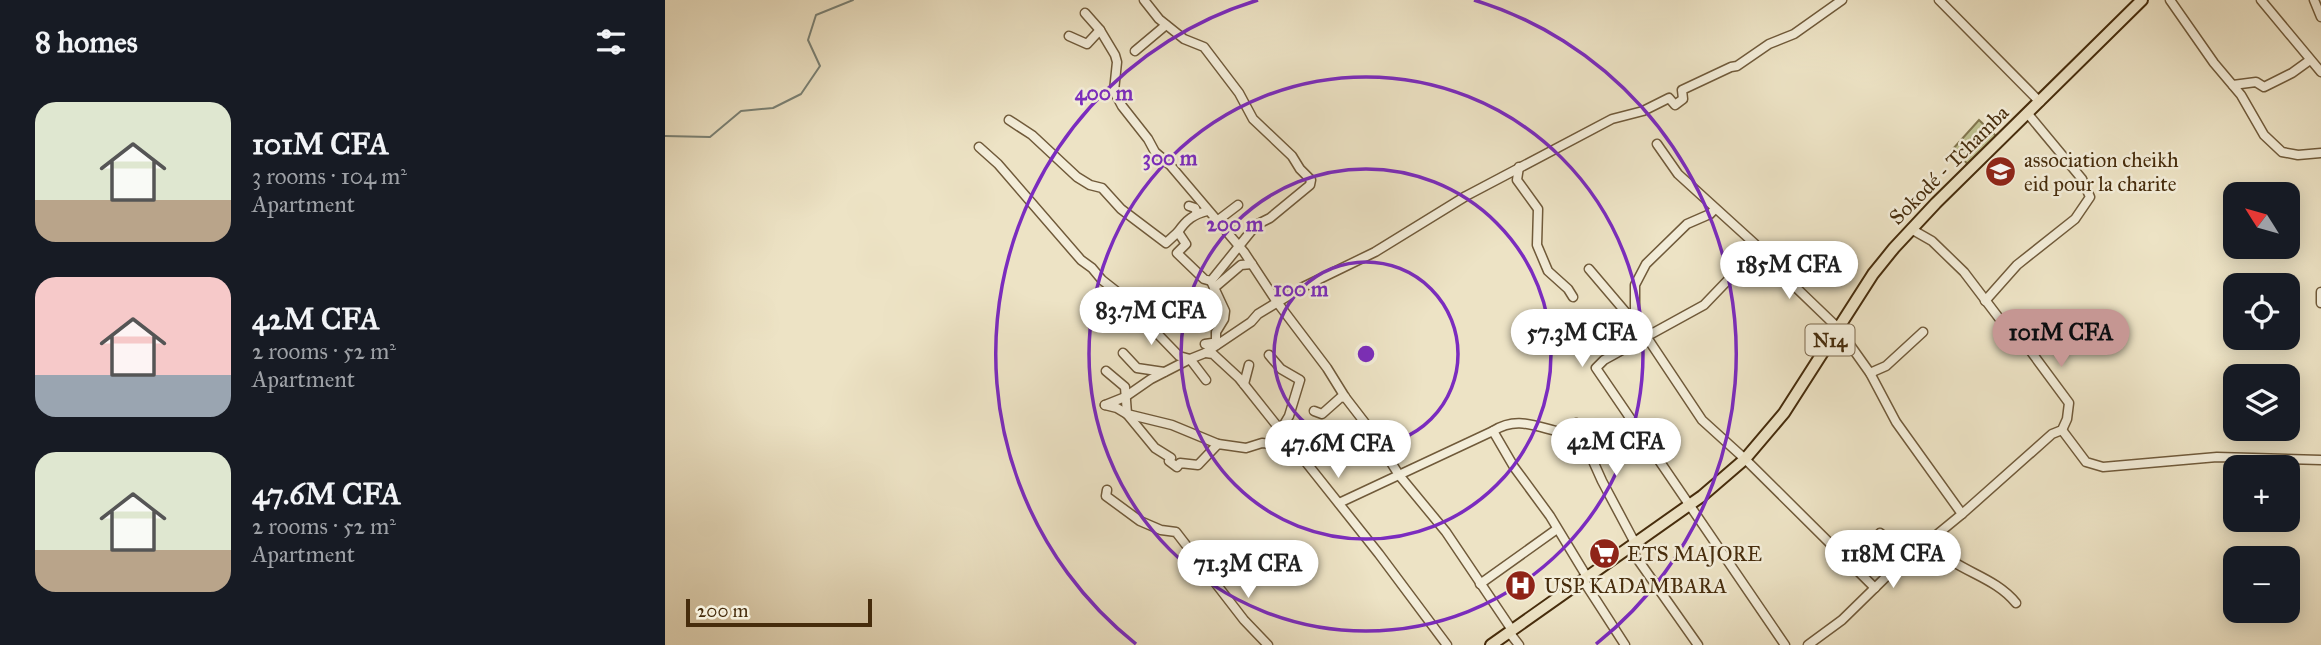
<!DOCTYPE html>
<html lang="en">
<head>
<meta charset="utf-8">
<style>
  :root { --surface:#171b24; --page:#242831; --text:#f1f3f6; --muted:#9ea1a6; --accent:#c59692 }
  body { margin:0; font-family:"IM FELL Great Primer",serif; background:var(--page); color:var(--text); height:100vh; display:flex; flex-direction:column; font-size:26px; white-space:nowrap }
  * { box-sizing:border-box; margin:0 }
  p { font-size:23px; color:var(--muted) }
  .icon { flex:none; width:38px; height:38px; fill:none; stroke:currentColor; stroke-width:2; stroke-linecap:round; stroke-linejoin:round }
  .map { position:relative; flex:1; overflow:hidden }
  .details { display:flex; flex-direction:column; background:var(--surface); width:665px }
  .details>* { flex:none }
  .needle { width:46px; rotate:307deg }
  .buttons { position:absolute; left:1558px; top:182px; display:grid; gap:14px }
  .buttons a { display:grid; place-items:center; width:77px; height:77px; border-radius:14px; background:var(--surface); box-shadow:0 4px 18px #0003; font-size:35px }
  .scale { position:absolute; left:21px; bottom:18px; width:186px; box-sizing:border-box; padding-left:7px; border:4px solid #462c0c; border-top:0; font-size:19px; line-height:24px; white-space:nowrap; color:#462c0c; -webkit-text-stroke:5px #f3edd9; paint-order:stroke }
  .price { position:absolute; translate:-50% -60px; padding:0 16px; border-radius:24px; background:#fff; color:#222; font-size:23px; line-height:46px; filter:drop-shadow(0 2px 4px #0008) }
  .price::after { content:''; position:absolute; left:50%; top:42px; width:21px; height:16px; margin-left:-10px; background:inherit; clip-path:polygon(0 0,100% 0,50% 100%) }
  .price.active { background:var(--accent); color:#111 }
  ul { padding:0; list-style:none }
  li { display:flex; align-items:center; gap:21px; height:175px; padding:0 35px }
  li span { display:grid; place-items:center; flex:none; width:196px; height:140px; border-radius:21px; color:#555 }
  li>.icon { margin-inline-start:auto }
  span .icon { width:84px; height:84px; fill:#fffc; stroke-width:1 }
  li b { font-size:30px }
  h2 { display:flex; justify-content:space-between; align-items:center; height:84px; padding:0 35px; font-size:30px }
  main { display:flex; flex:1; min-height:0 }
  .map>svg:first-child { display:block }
  .green { fill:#bfc190; stroke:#82764e; stroke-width:2 }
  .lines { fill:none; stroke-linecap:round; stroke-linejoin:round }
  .stream { stroke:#7a8276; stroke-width:2 }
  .minor-casing { stroke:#705a3a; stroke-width:11 }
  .major-casing { stroke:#462c0c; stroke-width:14 }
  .minor { stroke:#f3edd9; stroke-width:8 }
  .major { stroke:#ede3c5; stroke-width:10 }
  .ring { fill:none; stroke:#7b2cbf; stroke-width:3.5 }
  .labels { text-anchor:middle; stroke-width:5; stroke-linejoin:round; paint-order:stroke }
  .shield { fill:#f3edd9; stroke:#7a664a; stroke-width:2 }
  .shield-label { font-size:19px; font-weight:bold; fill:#462c0c }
  .poi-label { font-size:21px; fill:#462c0c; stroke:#f3edd9; text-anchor:start }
  .street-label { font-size:21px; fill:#462c0c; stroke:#f3edd9 }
  .centre { fill:#7b2cbf; stroke:#f3edd9; stroke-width:3.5 }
  .ring-label { font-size:21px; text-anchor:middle; font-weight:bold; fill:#7b2cbf; stroke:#f3edd9; stroke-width:5; stroke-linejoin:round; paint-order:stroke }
</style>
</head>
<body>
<main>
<section class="details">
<h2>8 homes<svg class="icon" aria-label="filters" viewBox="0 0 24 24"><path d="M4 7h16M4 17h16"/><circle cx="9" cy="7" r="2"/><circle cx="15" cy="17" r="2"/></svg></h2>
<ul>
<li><span style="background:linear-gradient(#dfe7d0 70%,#b9a48a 0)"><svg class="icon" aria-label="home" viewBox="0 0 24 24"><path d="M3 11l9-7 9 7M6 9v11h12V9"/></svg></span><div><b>101M CFA</b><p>3 rooms · 104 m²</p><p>Apartment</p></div></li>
<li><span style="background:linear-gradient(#f6c9c9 70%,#9aa5b1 0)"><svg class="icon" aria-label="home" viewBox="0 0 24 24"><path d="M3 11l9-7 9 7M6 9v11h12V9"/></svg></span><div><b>42M CFA</b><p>2 rooms · 52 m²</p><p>Apartment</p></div></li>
<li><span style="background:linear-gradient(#dfe7d0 70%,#b9a48a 0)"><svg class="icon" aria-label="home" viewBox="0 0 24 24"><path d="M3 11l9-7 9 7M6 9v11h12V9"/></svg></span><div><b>47.6M CFA</b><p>2 rooms · 52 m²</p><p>Apartment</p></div></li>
</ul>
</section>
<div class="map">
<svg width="1656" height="645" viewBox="0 0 1656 645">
  <rect width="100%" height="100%" fill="#ede3c5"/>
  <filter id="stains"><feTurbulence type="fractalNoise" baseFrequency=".00286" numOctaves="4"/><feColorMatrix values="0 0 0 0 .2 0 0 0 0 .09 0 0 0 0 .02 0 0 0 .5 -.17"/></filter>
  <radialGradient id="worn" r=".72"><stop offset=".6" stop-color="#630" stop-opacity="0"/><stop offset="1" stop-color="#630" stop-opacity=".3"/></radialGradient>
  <!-- green -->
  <path class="green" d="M 1314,120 L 1331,136 L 1304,165 L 1287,150 Z"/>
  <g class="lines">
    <!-- stream -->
    <path class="stream" d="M 0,136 L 45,137 L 76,111 L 108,108 L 136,94 L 155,66 L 143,40 L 151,15 L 188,0"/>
    <defs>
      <g id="minor">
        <path d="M 479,0 L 494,19 L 519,39 L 539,47 L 574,93 L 588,119 L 627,156 L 635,169 L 646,180 L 645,185 L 605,218 L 591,225 L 546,281 L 560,311 L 559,319 L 551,332 L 551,345 L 547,343 L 540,344"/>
        <path d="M 1274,0 L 1375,102"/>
        <path d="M 1505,0 L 1549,63 L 1576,95 L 1599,135 L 1617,152 L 1633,155 L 1656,153"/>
        <path d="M 1596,0 L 1656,72"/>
        <path d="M 1649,0 L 1656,17"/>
        <path d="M 420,13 L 435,30"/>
        <path d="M 404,36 L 422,44 L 435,30 L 450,55 L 452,62 L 449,91 L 457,106 L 483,139 L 490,152 L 505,165 L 579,252 L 612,302 L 662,368 L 680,397 L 707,432 L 734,475 L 781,532 L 847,630"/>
        <path d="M 470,51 L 501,25"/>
        <path d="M 1568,85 L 1591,82 L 1599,87 L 1627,73 L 1645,60"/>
        <path d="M 344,120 L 367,135 L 412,177 L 425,185 L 437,188 L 456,209 L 501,243 L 513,232 L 521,244 L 512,253 L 539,279 L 546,281"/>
        <path d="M 992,144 L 1013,174 L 1090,244 L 1095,253 L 1091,263 L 1063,280 L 1039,305 L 939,360 L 931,368 L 1120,645"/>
        <path d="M 314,147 L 333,164 L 416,260 L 427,268 L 437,280 L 465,302 L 483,324"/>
        <path d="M 854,167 L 852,180 L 873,209 L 872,245 L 883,271 L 903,289 L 908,297"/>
        <path d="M 524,206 L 530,208 L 532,213"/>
        <path d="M 552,221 L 573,205"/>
        <path d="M 513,232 C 521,220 529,214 542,211"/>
        <path d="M 1095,253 L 1173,328 L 1205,373 L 1231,422 L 1297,514"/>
        <path d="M 924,269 L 981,336 L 1037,420 L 1080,459 L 1210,588"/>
        <path d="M 549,288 L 576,265 L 587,264"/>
        <path d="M 1656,292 L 1656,303"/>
        <path d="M 1320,301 L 1352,265 L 1410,219 L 1425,197 L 1417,179 L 1363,114"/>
        <path d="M 460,319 L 463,322 L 483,324 L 514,356 L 525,359 L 541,380"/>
        <path d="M 970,322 L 970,285 L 981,264 L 1022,224 L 1045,214 L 1050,209"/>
        <path d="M 458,353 L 472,368 L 499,372"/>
        <path d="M 541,353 L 548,354 L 574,378 L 714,554 L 782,645"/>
        <path d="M 604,355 L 616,369 L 635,380 L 624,416 L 618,426 L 618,433"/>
        <path d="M 441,371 L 460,387 L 462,414 L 490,448 L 506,458 L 504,461 L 512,467 L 515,463 L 533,465 L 553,444 L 581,448 L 597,443 L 627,446"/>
        <path d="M 1205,373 L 1221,366 L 1258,332"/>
        <path d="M 579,384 L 584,365"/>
        <path d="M 440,405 L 460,397 L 486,379 L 525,359 L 540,353 L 586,322 L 593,314 L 636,288 L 710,252 L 801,196 L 947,119 L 978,111 L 1004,98 L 1010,105 L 1018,99 L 1017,90 L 1066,67 L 1072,66 L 1104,44 L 1129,34 L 1177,0"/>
        <path d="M 440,405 L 452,408 L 462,414 L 507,425 L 553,444"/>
        <path d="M 649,411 L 657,414 L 675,398 L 680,397"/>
        <path d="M 911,423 L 937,481 L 970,543"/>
        <path d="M 1397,430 L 1421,462 L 1438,467 L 1552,457 L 1656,460"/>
        <path d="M 828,431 C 850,417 867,425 891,431"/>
        <path d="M 442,490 L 441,496 L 475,521 L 496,530 L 511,532 L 579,620 L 603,645"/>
        <path d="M 674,503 L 828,431 L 849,467 L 885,516 L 922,577"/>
        <path d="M 1215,533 L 1244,557"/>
        <path d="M 1260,544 L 1266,542 C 1273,548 1279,556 1287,561 C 1309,575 1334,582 1351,603"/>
        <path d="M 964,547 L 1033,645"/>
        <path d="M 918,580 L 960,645"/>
        <path d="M 815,584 L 892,529"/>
        <path d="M 844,632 L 854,645"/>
        <path d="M 1143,645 L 1177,620 L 1224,574 L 1297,514 L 1387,434 L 1397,430 L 1402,419 L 1404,403 L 1356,338 L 1340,326 L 1299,272 L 1267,241 L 1246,229"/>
      </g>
      <path id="major" d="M 826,645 L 1037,496 L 1080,459 L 1119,413 L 1208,274 L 1229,248 L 1271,203 L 1477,0"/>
    </defs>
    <!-- minor casing -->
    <use href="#minor" class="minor-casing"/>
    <!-- major casing -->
    <use href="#major" class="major-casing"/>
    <!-- minor -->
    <use href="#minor" class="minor"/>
    <!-- major -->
    <use href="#major" class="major"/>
  </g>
  <!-- distance rings -->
  <g class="ring">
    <circle cx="701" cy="354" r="92"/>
    <circle cx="701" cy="354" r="185"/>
    <circle cx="701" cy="354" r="277"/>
    <path d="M471 644A370 370 0 0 1 593 0M809 0A370 370 0 0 1 931 644"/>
  </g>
  <!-- icons -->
  <defs>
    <symbol id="school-disc" viewBox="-11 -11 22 22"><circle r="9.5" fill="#8f2418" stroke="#f3edd9"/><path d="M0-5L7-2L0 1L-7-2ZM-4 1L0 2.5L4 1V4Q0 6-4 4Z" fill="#fff"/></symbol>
    <symbol id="supermarket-disc" viewBox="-11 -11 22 22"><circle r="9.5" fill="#8f2418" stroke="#f3edd9"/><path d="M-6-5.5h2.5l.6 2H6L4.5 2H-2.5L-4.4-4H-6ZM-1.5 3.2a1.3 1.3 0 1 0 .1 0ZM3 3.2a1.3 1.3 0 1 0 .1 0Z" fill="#fff"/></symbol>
    <symbol id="hospital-disc" viewBox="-11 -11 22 22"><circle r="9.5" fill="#8f2418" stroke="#f3edd9"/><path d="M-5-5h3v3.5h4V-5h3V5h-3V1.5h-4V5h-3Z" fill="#fff"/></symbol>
  </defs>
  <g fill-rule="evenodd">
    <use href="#school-disc" x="1318" y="154" width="35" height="35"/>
    <use href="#supermarket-disc" x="922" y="536" width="35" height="35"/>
    <use href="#hospital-disc" x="838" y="568" width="35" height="35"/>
  </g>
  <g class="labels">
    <!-- shield labels -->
    <rect class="shield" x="1140.5" y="324.5" width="49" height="31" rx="5"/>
    <g class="shield-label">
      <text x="1165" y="347">N14</text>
    </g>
    <!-- poi labels -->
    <g class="poi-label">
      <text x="1359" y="167">association cheikh<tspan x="1359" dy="24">eid pour la charite</tspan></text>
      <text x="962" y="561">ETS MAJORE</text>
      <text x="879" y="593">USP KADAMBARA</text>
    </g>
    <!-- street labels -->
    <g class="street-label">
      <text transform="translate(1284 165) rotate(-45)" y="7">Sokodé - Tchamba</text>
    </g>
  </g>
  <circle cx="701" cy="354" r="10" class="centre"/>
  <g class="ring-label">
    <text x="439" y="100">400 m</text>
    <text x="505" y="165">300 m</text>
    <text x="570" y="231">200 m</text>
    <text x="636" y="296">100 m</text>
  </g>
  <rect width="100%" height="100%" filter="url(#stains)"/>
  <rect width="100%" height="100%" fill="url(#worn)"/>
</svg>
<div class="buttons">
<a><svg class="needle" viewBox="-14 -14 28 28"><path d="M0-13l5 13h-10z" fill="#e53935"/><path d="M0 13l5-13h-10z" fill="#9ea1a6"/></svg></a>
<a><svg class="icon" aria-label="locate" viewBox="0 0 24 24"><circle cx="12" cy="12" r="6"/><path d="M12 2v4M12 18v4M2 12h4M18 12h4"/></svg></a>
<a><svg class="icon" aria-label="layers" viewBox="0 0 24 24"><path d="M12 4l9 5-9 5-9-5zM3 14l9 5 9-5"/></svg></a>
<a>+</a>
<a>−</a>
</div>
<div class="scale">200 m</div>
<b class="price" style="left:1124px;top:301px">185M CFA</b>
<b class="price" style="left:486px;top:347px">83.7M CFA</b>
<b class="price" style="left:917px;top:369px">57.3M CFA</b>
<b class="price active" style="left:1396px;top:369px">101M CFA</b>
<b class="price" style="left:951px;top:478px">42M CFA</b>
<b class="price" style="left:673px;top:480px">47.6M CFA</b>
<b class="price" style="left:1228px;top:590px">118M CFA</b>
<b class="price" style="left:583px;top:600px">71.3M CFA</b>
</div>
</main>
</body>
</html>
